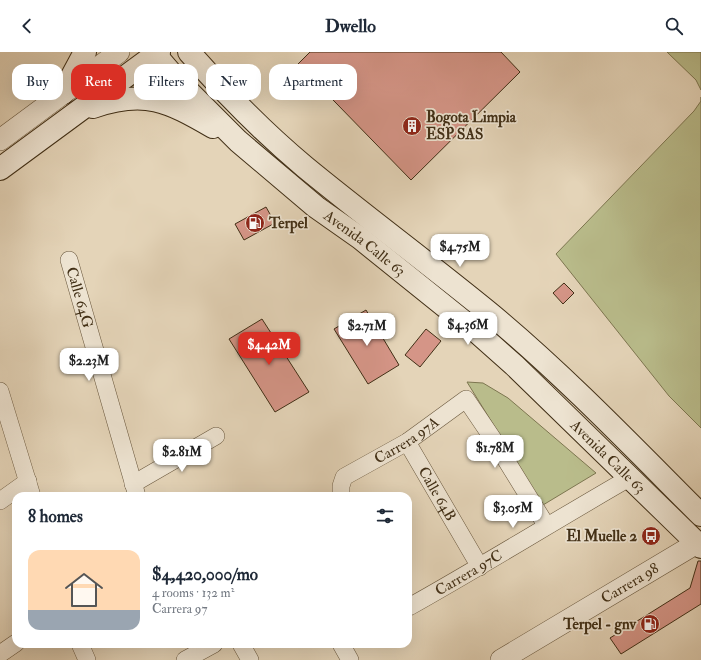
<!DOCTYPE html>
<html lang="en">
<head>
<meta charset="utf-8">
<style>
  :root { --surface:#fff; --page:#f2f2f3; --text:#1f2937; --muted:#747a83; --accent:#d93025 }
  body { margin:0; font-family:"IM FELL Double Pica",serif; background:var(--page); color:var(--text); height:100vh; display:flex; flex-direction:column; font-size:15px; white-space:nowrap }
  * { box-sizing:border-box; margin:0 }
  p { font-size:13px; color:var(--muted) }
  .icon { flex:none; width:22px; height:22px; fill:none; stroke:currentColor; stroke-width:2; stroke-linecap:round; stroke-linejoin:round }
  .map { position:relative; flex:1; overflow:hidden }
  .sheet { position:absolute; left:12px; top:440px; width:400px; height:156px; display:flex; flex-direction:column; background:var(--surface); border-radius:12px; box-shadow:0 4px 16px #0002 }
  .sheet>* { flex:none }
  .hud { position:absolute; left:12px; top:12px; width:400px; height:36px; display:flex; gap:8px }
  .price { position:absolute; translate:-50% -34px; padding:0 9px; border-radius:8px; background:#fff; color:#222; font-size:13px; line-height:26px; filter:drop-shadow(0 1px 2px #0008) }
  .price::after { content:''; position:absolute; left:50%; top:24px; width:12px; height:9px; margin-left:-6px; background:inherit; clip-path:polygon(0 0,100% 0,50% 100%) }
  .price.selected { background:var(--accent); color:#fff }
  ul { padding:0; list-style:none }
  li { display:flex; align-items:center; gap:12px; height:100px; padding:0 16px }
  li span { display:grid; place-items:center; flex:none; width:112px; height:80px; border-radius:12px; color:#555 }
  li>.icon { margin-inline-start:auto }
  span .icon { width:48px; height:48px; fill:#fffc; stroke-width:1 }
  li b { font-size:17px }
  h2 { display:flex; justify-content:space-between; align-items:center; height:48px; padding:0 16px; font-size:17px }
  .chip { padding:0 14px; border-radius:12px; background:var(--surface); box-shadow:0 4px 16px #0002; font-size:14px; line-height:36px }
  .chip.selected { background:var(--accent); color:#fff }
  header { display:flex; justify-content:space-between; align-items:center; height:52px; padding:0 16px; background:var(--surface); font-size:18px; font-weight:700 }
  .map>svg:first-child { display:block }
  .green { fill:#b9bc8b; stroke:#7d7650 }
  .building { fill:#d59587; stroke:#412f16 }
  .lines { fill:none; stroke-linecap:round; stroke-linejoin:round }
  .minor-casing { stroke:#6a583e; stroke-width:18 }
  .tertiary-casing { stroke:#6a583e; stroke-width:22 }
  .secondary-casing { stroke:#412f16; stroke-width:24 }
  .minor { stroke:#ede3d1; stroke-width:17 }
  .tertiary { stroke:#ede3d1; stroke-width:21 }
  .secondary { stroke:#ede3d1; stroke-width:22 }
  .labels { text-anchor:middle; stroke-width:3.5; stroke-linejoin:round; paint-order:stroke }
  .poi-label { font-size:15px; font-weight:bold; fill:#412f16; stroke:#ede3d1; text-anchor:start }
  .street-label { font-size:15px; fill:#412f16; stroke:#ede3d1 }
</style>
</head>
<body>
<header><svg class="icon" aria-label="back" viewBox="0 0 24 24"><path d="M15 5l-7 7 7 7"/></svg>Dwello<svg class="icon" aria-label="search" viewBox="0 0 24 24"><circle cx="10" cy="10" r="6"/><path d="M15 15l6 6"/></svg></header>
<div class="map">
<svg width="701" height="608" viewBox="0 0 701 608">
  <rect width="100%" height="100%" fill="#e4d4b8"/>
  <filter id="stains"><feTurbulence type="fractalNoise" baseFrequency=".005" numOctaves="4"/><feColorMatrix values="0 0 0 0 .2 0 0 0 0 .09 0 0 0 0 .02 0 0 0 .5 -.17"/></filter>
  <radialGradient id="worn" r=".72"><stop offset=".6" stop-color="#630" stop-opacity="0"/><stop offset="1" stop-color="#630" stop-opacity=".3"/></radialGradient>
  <!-- green -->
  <g class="green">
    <path d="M 667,0 L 701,0 L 701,38 L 696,28 Z"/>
    <path d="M 701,45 L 701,376 L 669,344 L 556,202 L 694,59 L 701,49 Z"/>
    <path d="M 467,330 L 483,331 L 508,346 L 596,421 L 543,453 Z"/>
  </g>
  <!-- building -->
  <g class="building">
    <path d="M 310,0 L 501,0 L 520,20 L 411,128 L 298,12 Z"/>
    <path d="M 266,155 L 275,171 L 244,188 L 235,172 Z"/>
    <path d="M 564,231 L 574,241 L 563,252 L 553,241 Z"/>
    <path d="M 366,258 L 399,313 L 368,332 L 334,277 Z"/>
    <path d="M 262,267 L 309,340 L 275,360 L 229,287 Z"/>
    <path d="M 426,277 L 441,289 L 420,315 L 405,303 Z"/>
    <path d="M 698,509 L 701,509 L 701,552 L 621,602 L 610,586 L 690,536 Z"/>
  </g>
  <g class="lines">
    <defs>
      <g id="minor">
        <path id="s1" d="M 69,208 L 137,444"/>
        <path d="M 0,339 L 32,444"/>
        <path id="s2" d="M 407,390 L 480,515"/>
        <path d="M 133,432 L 216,384"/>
        <path id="s3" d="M 341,444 L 341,434 L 344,425 L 407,390 L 466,347 L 493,387 L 546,473"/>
        <path d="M 0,449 L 28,429"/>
        <path id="s4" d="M 408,553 L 409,555 C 484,513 556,468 631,425"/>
        <path d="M 80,592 L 87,608"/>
        <path d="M 241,592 L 250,608"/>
        <path d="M 341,592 L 350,608"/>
        <path d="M 0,602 L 16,591"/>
        <path d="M 185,608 L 214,592"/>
      </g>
      <g id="tertiary">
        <path d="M 0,88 L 119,0"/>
        <path id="s5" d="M 501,608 L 697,491"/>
      </g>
      <g id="secondary">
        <path id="s6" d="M 153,0 L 177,28 L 238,89 L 316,155 L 360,186 L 478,281 L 514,313 L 701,495"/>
        <path d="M 189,0 C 225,41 263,80 305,115 C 367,166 431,213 493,264 C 566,325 633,395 701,463"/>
        <path d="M 63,41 L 85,0"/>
        <path d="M 93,55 C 145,37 168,49 213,75"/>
        <path d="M 0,117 L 159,0"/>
      </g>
    </defs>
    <!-- minor casing -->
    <use href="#minor" class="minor-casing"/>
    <!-- tertiary casing -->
    <use href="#tertiary" class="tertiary-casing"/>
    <!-- secondary casing -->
    <use href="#secondary" class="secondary-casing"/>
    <!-- minor -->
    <use href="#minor" class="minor"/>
    <!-- tertiary -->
    <use href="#tertiary" class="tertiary"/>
    <!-- secondary -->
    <use href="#secondary" class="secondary"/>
  </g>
  <!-- icons -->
  <defs>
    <symbol id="building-disc" viewBox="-11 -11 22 22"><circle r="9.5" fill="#8f2418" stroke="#ede3d1"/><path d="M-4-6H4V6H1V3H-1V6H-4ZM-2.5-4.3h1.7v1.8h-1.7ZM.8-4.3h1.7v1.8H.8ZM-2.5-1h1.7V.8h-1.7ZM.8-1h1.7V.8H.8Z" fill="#fff"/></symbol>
    <symbol id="fuel-disc" viewBox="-11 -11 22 22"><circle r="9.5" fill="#8f2418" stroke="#ede3d1"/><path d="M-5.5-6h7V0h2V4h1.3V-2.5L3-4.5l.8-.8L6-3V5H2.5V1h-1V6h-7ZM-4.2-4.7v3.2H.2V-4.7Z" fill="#fff"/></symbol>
    <symbol id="bus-disc" viewBox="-11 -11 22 22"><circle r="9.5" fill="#8f2418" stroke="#ede3d1"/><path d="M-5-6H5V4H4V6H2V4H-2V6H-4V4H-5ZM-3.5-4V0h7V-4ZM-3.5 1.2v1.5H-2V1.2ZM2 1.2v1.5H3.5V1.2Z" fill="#fff"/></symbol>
  </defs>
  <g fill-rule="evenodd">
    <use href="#building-disc" x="401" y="63" width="22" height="22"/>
    <use href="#fuel-disc" x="244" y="160" width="22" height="22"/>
    <use href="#bus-disc" x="640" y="473" width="22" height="22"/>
    <use href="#fuel-disc" x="639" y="561" width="22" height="22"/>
  </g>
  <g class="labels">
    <!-- poi labels -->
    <g class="poi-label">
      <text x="426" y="70">Bogota Limpia<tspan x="426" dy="17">ESP SAS</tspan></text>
      <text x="269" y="176">Terpel</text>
      <text x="637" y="489" text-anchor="end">El Muelle 2</text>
      <text x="636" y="577" text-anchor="end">Terpel - gnv</text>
    </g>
    <!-- street labels -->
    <g class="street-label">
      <text dy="5" stroke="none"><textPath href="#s6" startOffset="286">Avenida Calle 63</textPath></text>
      <text dy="5" stroke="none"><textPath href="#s1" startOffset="39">Calle 64G</textPath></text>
      <text dy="5" stroke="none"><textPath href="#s3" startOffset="92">Carrera 97A</textPath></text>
      <text dy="5" stroke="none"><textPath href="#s6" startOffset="610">Avenida Calle 63</textPath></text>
      <text dy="5" stroke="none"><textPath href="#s2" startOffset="60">Calle 64B</textPath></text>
      <text dy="5" stroke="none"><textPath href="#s4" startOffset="71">Carrera 97C</textPath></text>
      <text dy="5" stroke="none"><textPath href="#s5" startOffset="150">Carrera 98</textPath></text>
    </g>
  </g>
  <rect width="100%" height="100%" filter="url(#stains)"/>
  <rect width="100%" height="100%" fill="url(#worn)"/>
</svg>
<b class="price" style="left:460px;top:216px">$4.75M</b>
<b class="price" style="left:468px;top:294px">$4.36M</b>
<b class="price" style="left:367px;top:295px">$2.71M</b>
<b class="price selected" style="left:269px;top:314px">$4.42M</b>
<b class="price" style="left:89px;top:330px">$2.23M</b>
<b class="price" style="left:495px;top:417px">$1.78M</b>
<b class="price" style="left:182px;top:421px">$2.81M</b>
<b class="price" style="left:513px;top:477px">$3.05M</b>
<div class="hud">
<a class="chip">Buy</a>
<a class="chip selected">Rent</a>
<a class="chip">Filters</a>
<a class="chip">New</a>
<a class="chip">Apartment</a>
</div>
<section class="sheet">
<h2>8 homes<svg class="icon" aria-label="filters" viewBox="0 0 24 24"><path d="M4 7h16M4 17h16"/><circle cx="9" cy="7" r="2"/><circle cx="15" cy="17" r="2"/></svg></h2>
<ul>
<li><span style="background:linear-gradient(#ffd9b3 75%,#9aa5b1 0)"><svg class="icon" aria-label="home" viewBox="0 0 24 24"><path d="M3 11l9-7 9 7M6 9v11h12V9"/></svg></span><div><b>$4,420,000/mo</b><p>4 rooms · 132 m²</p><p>Carrera 97</p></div></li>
</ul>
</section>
</div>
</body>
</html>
